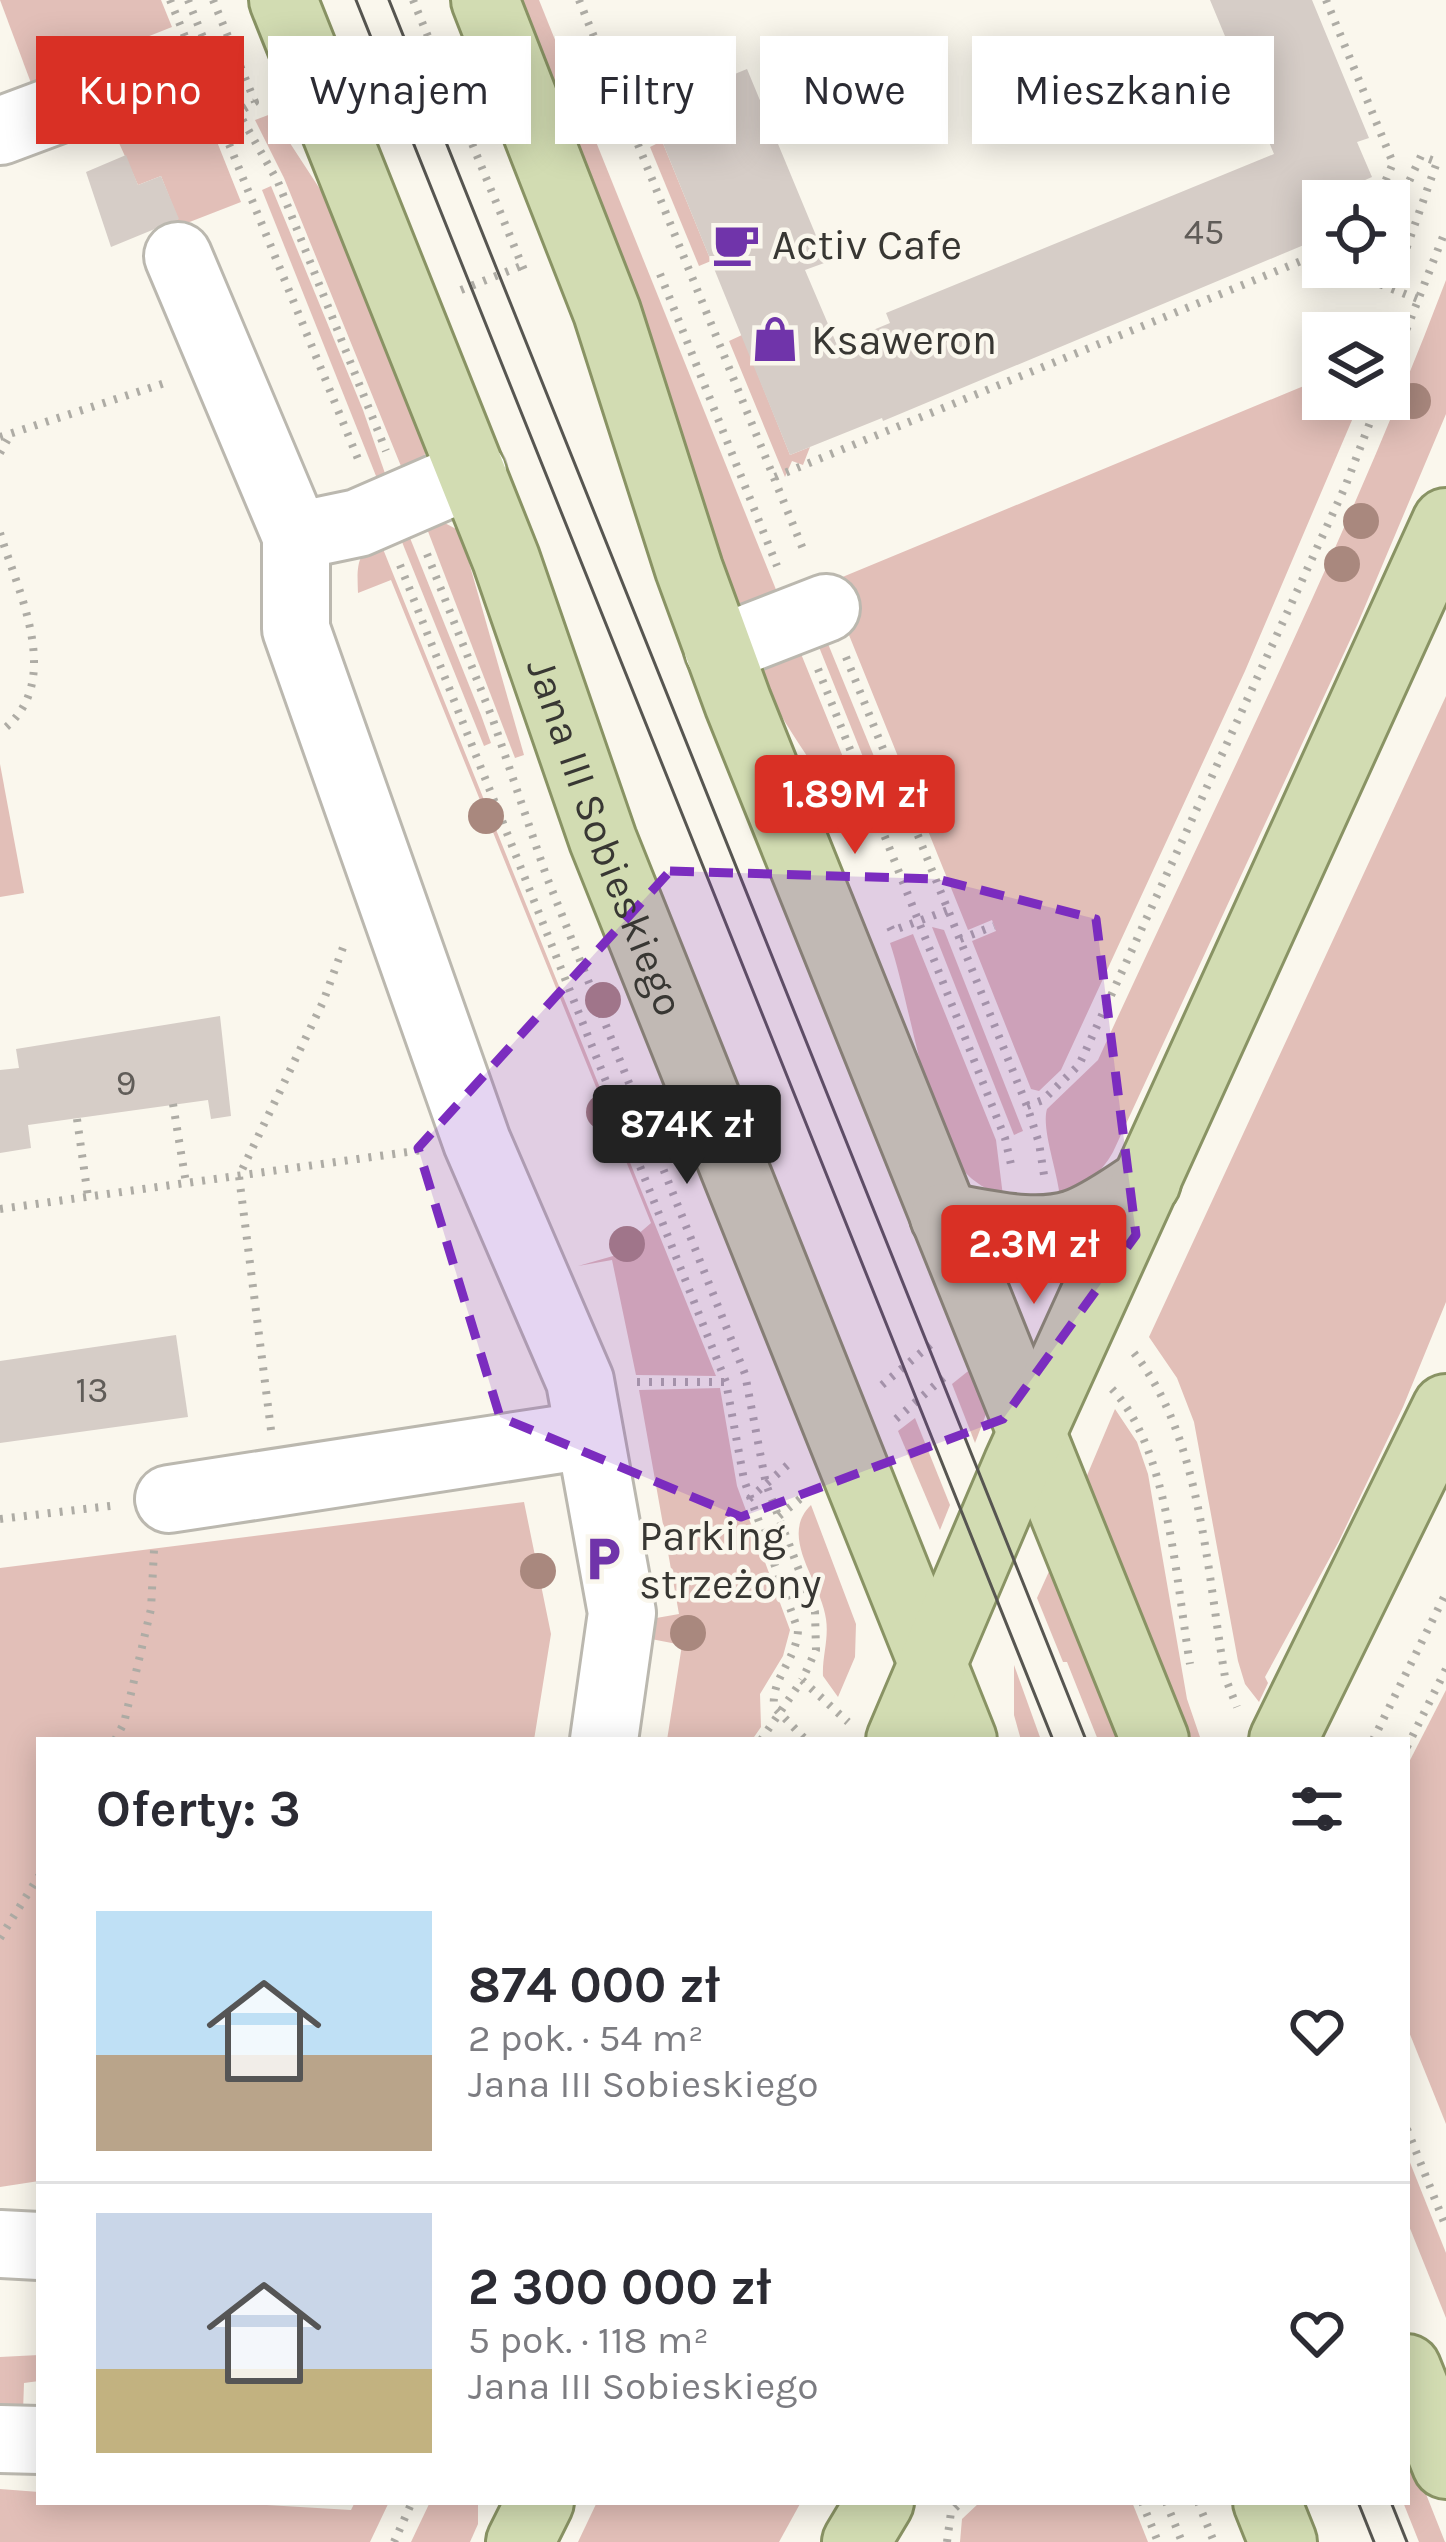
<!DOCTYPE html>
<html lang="pl">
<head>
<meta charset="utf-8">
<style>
  :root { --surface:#fff; --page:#f2f2f3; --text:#2b2b33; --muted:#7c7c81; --line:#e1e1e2; --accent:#d93025 }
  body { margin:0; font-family:Karla,sans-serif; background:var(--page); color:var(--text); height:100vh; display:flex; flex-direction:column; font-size:45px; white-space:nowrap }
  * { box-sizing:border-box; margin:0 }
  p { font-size:39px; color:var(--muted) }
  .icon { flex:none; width:66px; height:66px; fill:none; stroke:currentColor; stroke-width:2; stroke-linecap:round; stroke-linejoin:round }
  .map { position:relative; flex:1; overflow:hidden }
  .panel { position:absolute; left:36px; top:1737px; width:1374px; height:768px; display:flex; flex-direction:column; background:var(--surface); border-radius:0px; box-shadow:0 6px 30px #0003 }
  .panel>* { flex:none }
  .top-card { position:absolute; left:36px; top:36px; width:1374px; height:108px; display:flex; gap:24px }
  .fabs { position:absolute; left:1302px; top:180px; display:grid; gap:24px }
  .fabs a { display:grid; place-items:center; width:108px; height:108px; border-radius:0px; background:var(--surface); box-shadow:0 6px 30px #0003; font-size:60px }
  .price { position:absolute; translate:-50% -102px; padding:0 27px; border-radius:12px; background:var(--accent); color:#fff; font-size:39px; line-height:78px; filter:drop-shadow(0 3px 6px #0008) }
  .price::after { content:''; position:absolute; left:50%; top:72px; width:36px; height:27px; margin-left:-18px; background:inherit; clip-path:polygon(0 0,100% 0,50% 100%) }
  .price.current { background:#222; color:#fff }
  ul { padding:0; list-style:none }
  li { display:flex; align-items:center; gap:36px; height:300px; padding:0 60px }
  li+li { border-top:3px solid var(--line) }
  li span { display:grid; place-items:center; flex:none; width:336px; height:240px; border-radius:0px; color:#555 }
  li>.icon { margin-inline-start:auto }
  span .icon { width:144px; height:144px; fill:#fffc; stroke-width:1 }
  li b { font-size:51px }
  h2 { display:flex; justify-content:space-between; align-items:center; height:144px; padding:0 60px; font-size:51px }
  .tag { padding:0 42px; border-radius:0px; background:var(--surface); box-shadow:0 6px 30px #0003; font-size:42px; line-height:108px }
  .tag.current { background:var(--accent); color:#fff }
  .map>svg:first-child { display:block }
  .green { fill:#e2bfb8 }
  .building { fill:#d6cdc7 }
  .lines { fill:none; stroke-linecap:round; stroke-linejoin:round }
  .minor-casing { stroke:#bbb8af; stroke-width:72 }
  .major-casing { stroke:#899364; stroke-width:72 }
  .path { stroke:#aeaca5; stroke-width:8; stroke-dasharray:3 9; stroke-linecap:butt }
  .minor { stroke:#fff; stroke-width:66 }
  .major { stroke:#d2dcb2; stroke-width:66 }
  .tram { stroke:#575651; stroke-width:3 }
  .tree { fill:#a9887e }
  .marked { fill:#7b2cbf; fill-opacity:0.2; stroke:#7b2cbf; stroke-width:9; stroke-dasharray:24 15; stroke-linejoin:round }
  .labels { text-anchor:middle; stroke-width:9; stroke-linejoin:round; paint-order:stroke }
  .number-label { font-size:36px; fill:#605c58 }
  .poi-label { font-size:42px; fill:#383733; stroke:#faf7ed; text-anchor:start }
  .street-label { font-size:42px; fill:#383733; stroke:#faf7ed }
</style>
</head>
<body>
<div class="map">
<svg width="1446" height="2542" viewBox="0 0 1446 2542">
  <rect width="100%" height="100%" fill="#faf7ed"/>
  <!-- green -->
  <g class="green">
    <path d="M 0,0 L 161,0 L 172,27 L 31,83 Z"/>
    <path d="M 517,0 L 539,0 L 781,602 L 744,608 L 732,600 Z"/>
    <path d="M 192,79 L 241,202 L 169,230 L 166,224 L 178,219 L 161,176 L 138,185 L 105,112 Z"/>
    <path d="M 271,114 L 329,203 L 429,445 L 421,463 L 405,476 L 284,178 L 255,120 Z"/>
    <path d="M 662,141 L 711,261 L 699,266 L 650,147 Z"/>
    <path d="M 271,186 L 363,410 L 388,482 L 380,486 L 262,190 Z"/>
    <path d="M 1446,280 L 1446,414 L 1358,623 L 1113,1152 C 1100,1175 1084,1187 1060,1198 C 1058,1173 1041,1129 1047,1109 L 1098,1060 C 1216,802 1345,546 1446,280 Z"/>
    <path d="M 742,335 L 790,455 L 810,447 L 803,465 L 792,461 L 785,477 L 729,341 Z"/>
    <path d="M 1323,378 L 1323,399 L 1361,399 L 1245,671 L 1061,1070 L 1039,1091 L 1031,1089 L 972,941 L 996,931 L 992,920 L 968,930 L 828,583 Z"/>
    <path d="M 439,520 L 460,531 L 524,755 L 515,758 L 424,521 Z"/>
    <path d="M 406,528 L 481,715 L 491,743 L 484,746 L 398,532 Z"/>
    <path d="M 379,539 L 716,1376 L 636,1375 L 612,1260 L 578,1266 L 613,1256 L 651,1223 L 391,580 L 358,593 C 357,566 356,554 379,539 Z"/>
    <path d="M 824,634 L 882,776 L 875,787 L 815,637 Z"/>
    <path d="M 797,644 L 858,794 L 835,803 C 813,760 781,723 762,678 L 765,667 Z"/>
    <path d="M 1446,696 L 1446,1302 L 1403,1407 L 1339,1541 L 1265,1677 L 1268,1683 L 1259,1702 L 1245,1684 L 1238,1661 L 1194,1422 L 1177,1378 L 1149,1337 Z"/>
    <path d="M 0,764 L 24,893 L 0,897 Z"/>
    <path d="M 932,927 L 944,930 L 1023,1131 L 1014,1135 Z"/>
    <path d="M 913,934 L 996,1140 L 1003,1196 C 988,1190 974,1183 963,1170 C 928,1130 909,999 890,943 Z"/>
    <path d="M 972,1368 L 988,1409 L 975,1443 L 952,1384 Z"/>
    <path d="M 720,1388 L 737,1486 L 790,1630 L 783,1656 L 760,1694 L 761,1727 L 752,1740 L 667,1740 L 682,1645 L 646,1638 L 645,1620 L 679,1614 L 639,1390 Z"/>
    <path d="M 1115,1409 L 1137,1442 L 1148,1474 L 1187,1699 L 1201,1740 L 1186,1740 L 1083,1485 Z"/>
    <path d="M 915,1418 L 950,1505 L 940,1530 L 898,1431 Z"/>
    <path d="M 524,1502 L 551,1634 L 534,1740 L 39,1740 L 39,2181 L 0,2187 L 0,1568 Z"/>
    <path d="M 811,1505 L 856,1624 L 855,1657 L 838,1697 L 823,1676 C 822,1657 829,1639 826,1619 C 821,1581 778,1537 811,1505 Z"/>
    <path d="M 1051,1567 L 1123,1740 L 1098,1740 L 1067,1662 L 1063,1662 L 1037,1598 Z"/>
    <path d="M 1014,1665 L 1041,1740 L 1021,1740 L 1014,1715 Z"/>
    <path d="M 1446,1690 L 1446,2124 L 1407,2027 L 1407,1766 Z"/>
    <path d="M 1407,2155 L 1446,2253 L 1446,2318 L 1407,2221 Z"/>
    <path d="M 39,2355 L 39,2381 L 24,2383 L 23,2412 L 0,2409 L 0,2357 Z"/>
    <path d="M 1407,2446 L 1445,2542 L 1419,2542 L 1403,2502 L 1407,2502 Z"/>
    <path d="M 0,2489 L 39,2492 L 39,2502 L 215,2502 L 351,2510 L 355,2502 L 389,2502 L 370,2542 L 0,2542 Z"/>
    <path d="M 430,2502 L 478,2502 L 478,2524 L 470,2542 L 411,2542 Z"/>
    <path d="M 597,2502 L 801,2502 L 779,2542 L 578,2542 Z"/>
    <path d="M 980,2502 L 1132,2502 L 1148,2542 L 960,2542 L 962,2519 Z"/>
  </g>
  <!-- building -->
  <g class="building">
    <path d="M 1210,0 L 1312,0 L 1369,138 L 1357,142 L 1372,177 L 1340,191 L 1344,201 L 1323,201 L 1323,237 L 883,421 L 882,418 L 790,455 L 649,109 L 747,69 L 827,262 L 805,270 L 837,345 L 890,323 L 886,313 L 1274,154 Z"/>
    <path d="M 126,155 L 138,185 L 161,176 L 179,219 L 111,247 L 86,172 Z"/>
    <path d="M 220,1016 L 231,1116 L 211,1119 L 208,1100 L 28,1125 L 31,1148 L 0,1153 L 0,1070 L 19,1068 L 16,1049 Z"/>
    <path d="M 176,1335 L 188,1417 L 0,1443 L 0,1361 Z"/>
  </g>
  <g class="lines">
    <defs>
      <g id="minor">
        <path d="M 0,131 L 75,103"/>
        <path d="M 178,256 L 296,536 L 296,629 L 477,1142 L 580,1381 L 622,1613 L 604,1740"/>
        <path d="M 296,536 L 358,523 L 473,473"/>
        <path d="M 718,650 L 826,608"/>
        <path d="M 169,1499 L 588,1435"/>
        <path d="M 0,2244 L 39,2246"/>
        <path d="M 0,2439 L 39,2440"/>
      </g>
      <g id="major">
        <path id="s1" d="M 283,0 L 506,559 L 603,840 L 963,1740"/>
        <path d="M 485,0 L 607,312 L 689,569 L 738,703 L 1155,1740"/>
        <path d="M 944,1217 C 986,1223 1032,1237 1074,1224 C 1100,1215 1124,1196 1147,1182"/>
        <path d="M 900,1740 L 1017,1465 L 1446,522"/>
        <path d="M 1283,1740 L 1446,1408"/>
        <path d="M 1407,2368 L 1446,2465"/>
        <path d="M 1267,2502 L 1283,2542"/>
        <path d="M 520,2542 L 540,2502"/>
        <path d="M 856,2542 L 880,2502"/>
      </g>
    </defs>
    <!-- minor casing -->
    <use href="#minor" class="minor-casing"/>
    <!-- major casing -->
    <use href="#major" class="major-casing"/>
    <!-- path -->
    <g class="path">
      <path d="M 170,0 L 358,459"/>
      <path d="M 188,0 L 221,82 L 278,182 L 386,451"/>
      <path d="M 213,0 L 255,102 L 222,122"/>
      <path d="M 413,0 L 526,275"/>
      <path d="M 579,0 L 805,554"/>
      <path d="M 1326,0 L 1393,163 L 1377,201"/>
      <path d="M 126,79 L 190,50"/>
      <path d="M 1389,224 L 1421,156 L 1437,162 L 1392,289"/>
      <path d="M 1336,267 L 1418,299"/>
      <path d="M 660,274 L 777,566"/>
      <path d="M 461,290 L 521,266"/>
      <path d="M 1389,374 L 1446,229"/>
      <path d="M 0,437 L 171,381"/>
      <path d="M 0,453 L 9,437"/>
      <path d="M 775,477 L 1323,252"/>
      <path d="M 0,533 C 19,595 66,684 0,732"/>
      <path d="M 427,554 L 493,720 L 546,875 L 745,1374 L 766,1484 L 815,1612 L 816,1650 L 802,1680 L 848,1722"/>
      <path d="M 400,565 L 726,1382 L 744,1480 L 798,1630 C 797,1659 771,1678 774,1707 L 806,1740"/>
      <path d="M 846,657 L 1027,1106 L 1039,1143 L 1044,1175"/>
      <path d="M 818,669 L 1005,1138 L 1012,1169"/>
      <path d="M 849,818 L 847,814 L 901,794"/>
      <path d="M 890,927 L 892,931 L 948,910"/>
      <path d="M 960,939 L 994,926"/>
      <path d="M 173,1104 L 186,1183"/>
      <path d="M 1027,1106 L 1043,1100 L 1079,1065 L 1345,487 L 1379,399"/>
      <path d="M 77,1119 L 88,1197"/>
      <path d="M 0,1209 L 422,1150"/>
      <path d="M 1134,1353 C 1201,1437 1207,1572 1225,1677 L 1237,1707"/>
      <path d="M 637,1382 L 726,1382"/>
      <path d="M 882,1385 L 935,1341"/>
      <path d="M 1112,1389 C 1169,1449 1176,1582 1190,1664"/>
      <path d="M 896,1419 L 948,1374"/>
      <path d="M 271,1430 L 239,1176 L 323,1002 L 345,942"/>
      <path d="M 749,1499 L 791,1462"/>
      <path d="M 779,1516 L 806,1494"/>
      <path d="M 0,1519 L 118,1505"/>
      <path d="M 115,1740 L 124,1723 L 151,1609 L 154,1550"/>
      <path d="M 761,1740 L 802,1680"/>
      <path d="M 1373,1740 L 1446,1593"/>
      <path d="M 1407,1747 L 1446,1669"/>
      <path d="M 0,1938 L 39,1876"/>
      <path d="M 1407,2129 L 1446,2227"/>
      <path d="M 1142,2502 L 1158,2542"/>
      <path d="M 1166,2502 L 1182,2542"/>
      <path d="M 1198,2502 L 1214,2542"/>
      <path d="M 394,2542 L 412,2502"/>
      <path d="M 947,2542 L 951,2512 L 961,2502"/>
    </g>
    <!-- minor -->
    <use href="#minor" class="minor"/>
    <!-- major -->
    <use href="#major" class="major"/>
    <!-- tram -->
    <g class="tram">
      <path d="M 356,0 L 1053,1740"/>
      <path d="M 389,0 L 1086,1740"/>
      <path d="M 1358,2502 L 1374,2542"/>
      <path d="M 1391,2502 L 1407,2542"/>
    </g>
  </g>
  <!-- trees -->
  <g class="tree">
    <circle cx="1413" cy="401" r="18"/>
    <circle cx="1361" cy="521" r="18"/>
    <circle cx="1342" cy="564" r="18"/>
    <circle cx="486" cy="816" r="18"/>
    <circle cx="603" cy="1000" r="18"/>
    <circle cx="604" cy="1112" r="18"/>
    <circle cx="627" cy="1244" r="18"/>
    <circle cx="538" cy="1571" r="18"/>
    <circle cx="688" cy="1633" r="18"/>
  </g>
  <!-- marked area -->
  <path class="marked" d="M 670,871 L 937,879 L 1096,919 L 1136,1235 L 1003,1419 L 741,1517 L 500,1417 L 418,1148 Z"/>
  <!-- icons -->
  <defs>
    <symbol id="cafe-bare" viewBox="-9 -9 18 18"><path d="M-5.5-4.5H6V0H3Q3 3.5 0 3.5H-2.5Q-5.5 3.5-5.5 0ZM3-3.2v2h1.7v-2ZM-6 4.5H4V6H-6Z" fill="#7034aa" stroke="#faf7ed" stroke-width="2.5" paint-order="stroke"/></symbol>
    <symbol id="shop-bare" viewBox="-9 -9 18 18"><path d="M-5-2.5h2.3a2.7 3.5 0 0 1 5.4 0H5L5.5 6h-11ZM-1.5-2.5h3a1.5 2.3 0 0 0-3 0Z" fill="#7034aa" stroke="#faf7ed" stroke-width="2.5" paint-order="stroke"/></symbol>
    <symbol id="parking-bare" viewBox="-9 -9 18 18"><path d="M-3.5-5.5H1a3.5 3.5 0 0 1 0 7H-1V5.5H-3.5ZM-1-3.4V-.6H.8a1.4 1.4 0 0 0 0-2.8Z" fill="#7034aa" stroke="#faf7ed" stroke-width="2.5" paint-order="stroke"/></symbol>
  </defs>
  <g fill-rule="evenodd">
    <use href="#cafe-bare" x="703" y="211" width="66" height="66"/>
    <use href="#shop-bare" x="742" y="306" width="66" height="66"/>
    <use href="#parking-bare" x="570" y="1526" width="66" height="66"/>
  </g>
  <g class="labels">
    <!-- number labels -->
    <g class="number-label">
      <text x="1204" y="244">45</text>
      <text x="126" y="1095">9</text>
      <text x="92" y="1402">13</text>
    </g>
    <!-- poi labels -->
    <g class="poi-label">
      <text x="772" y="259">Activ Cafe</text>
      <text x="811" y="354">Ksaweron</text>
      <text x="639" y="1550">Parking<tspan x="639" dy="48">strzeżony</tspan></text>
    </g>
    <!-- street labels -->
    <g class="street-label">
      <text dy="15" stroke="none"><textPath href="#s1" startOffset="897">Jana III Sobieskiego</textPath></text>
    </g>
  </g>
</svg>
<div class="fabs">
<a><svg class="icon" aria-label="locate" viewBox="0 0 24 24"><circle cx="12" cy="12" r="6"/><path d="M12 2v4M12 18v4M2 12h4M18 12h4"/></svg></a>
<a><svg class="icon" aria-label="layers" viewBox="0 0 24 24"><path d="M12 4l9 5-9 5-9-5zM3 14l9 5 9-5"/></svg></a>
</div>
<b class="price" style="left:855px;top:857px">1.89M zł</b>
<b class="price current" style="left:687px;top:1187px">874K zł</b>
<b class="price" style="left:1034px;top:1307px">2.3M zł</b>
<div class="top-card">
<a class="tag current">Kupno</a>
<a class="tag">Wynajem</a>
<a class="tag">Filtry</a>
<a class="tag">Nowe</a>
<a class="tag">Mieszkanie</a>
</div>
<section class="panel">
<h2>Oferty: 3<svg class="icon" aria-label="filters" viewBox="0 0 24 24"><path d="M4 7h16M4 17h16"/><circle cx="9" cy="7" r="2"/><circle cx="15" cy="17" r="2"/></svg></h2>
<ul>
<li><span style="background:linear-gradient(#bfe0f5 60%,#b9a48a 0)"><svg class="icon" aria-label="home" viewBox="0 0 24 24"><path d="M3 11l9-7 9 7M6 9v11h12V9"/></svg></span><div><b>874 000 zł</b><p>2 pok. · 54 m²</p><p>Jana III Sobieskiego</p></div><svg class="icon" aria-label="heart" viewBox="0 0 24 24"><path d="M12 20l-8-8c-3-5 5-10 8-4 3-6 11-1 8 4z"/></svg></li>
<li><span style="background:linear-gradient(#c9d6e8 65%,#c2b280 0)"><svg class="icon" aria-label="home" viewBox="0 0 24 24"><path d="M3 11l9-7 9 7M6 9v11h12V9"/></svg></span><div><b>2 300 000 zł</b><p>5 pok. · 118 m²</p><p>Jana III Sobieskiego</p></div><svg class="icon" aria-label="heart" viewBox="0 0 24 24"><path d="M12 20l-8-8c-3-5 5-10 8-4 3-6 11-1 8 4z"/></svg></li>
</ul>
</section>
</div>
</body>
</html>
